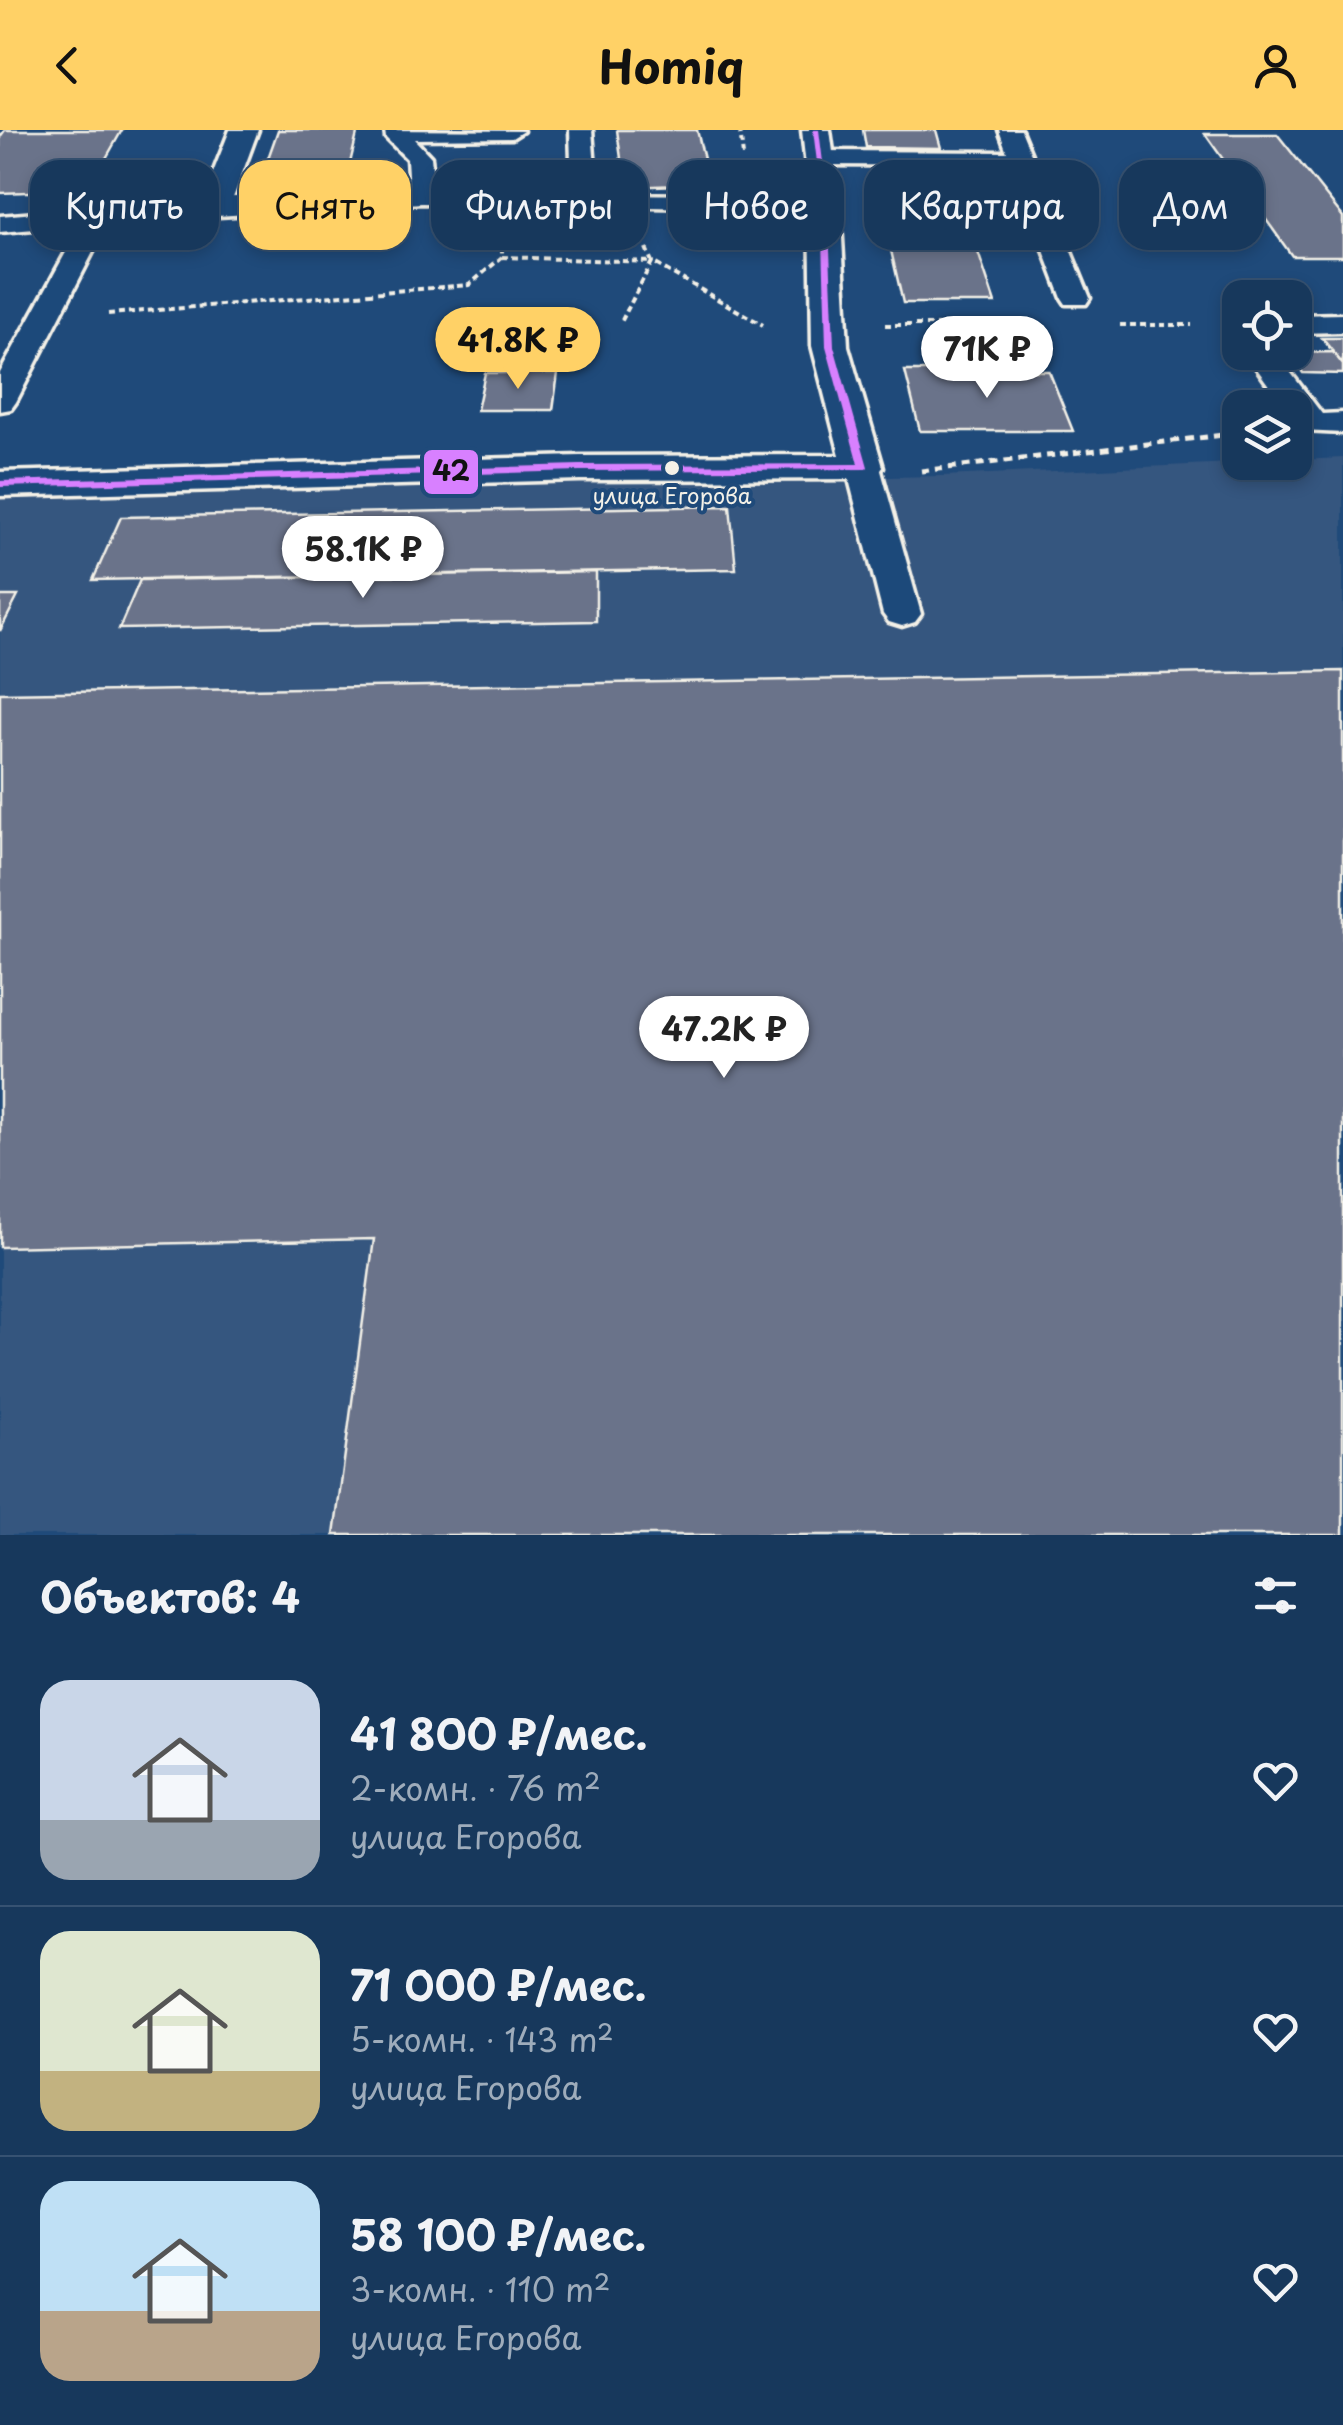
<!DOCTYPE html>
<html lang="ru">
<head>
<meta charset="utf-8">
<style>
  :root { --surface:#17385c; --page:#203f62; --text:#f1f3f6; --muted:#9eacbb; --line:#365272; --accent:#ffd166 }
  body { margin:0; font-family:"Playpen Sans",sans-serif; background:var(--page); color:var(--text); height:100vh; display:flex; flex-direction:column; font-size:38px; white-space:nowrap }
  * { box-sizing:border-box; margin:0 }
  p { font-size:32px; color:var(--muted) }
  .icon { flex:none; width:55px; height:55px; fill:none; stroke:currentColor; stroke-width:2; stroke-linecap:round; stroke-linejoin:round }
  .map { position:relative; height:1405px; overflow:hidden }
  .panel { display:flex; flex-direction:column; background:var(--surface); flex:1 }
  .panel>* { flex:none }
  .hud { position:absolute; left:30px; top:30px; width:1285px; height:90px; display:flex; gap:20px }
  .buttons { position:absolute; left:1222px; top:150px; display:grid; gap:20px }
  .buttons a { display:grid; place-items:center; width:90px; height:90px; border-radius:20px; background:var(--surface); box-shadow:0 5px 15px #0003,0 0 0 2px var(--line); font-size:50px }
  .price { position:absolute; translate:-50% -85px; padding:0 22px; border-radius:35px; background:#fff; color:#222; font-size:32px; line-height:65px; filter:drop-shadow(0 2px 5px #0008) }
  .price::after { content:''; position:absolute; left:50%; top:60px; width:30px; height:22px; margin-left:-15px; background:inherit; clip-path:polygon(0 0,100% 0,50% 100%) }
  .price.active { background:var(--accent); color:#111 }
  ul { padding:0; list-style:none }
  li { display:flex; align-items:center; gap:30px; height:250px; padding:0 40px }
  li+li { border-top:2px solid var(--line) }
  li span { display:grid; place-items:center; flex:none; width:280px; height:200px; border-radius:30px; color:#555 }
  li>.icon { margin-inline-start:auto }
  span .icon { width:120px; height:120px; fill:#fffc; stroke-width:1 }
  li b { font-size:42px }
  h2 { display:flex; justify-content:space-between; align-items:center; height:120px; padding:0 40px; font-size:42px }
  .chip { padding:0 35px; border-radius:30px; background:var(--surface); box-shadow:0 5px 15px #0003,0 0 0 2px var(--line); font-size:35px; line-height:90px }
  .chip.active { background:var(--accent); color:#111 }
  header { display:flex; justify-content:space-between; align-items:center; height:130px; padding:0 40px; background:var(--accent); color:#111; font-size:45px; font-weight:700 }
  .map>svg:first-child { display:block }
  .built { fill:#36567f }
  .building { fill:#6a738a; stroke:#f4f1e8; stroke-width:2.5 }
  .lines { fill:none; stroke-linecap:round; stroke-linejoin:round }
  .service-casing { stroke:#f4f1e8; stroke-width:7 }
  .minor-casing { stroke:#f4f1e8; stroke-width:7 }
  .path-far1 { stroke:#f4f1e8; stroke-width:4; stroke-dasharray:6 4; stroke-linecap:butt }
  .path { stroke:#f4f1e8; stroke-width:5; stroke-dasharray:8 6; stroke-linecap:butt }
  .service { fill:#1f4a7a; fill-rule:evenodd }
  .minor { fill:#1f4a7a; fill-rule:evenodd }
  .bus-1-casing { stroke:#1f4a7a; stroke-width:8 }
  .bus-1 { fill:#d880ff; fill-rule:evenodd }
  .bus-dot { fill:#f4f1e8; stroke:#1f4a7a; stroke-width:4 }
  .labels { text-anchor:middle; stroke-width:8; stroke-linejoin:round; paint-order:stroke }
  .far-bus-label { font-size:22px; fill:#f4f1e8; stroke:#1f4a7a }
  .line-badge { stroke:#1f4a7a; stroke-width:4 }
  .pale-badge-label { font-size:28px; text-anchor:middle; font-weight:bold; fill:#111 }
</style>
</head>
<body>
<header><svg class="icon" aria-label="back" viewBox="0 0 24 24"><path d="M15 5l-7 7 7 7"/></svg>Homiq<svg class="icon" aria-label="person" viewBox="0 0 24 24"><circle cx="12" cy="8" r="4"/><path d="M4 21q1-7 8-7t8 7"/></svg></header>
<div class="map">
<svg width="1343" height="1405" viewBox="0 0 1343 1405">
  <rect width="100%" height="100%" fill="#1f4a7a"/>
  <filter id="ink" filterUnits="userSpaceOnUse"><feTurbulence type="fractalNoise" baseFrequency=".01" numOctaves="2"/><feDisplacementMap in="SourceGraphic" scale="20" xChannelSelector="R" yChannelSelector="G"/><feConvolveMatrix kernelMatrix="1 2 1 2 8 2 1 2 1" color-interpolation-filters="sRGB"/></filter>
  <g filter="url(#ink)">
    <!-- built -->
    <path class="built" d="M 1343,328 L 1343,1405 L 0,1405 L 0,363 L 943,346 Z"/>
    <!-- building -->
    <g class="building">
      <path d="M 5,0 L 122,0 L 88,60 L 0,63 L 0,7 Z"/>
      <path d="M 278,0 L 358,0 L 343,62 L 255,65 Z"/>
      <path d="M 617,0 L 697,0 L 710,54 L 625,57 Z"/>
      <path d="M 863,0 L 936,0 L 941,18 L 866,17 Z"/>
      <path d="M 1205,4 L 1277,4 L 1343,87 L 1343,126 L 1292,126 Z"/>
      <path d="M 876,55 L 956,56 L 995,173 L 903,173 Z"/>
      <path d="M 1322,208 L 1343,208 L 1343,235 L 1333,222 Z"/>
      <path d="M 1333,222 L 1343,235 L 1343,244 L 1303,243 L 1289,223 Z"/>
      <path d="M 905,241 L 1049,241 L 1073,301 L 920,301 Z"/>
      <path d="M 485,243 L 558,243 L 553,280 L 477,280 Z"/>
      <path d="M 730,376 L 736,439 L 93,450 L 121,387 Z"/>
      <path d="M 596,442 L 596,491 L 119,499 L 140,450 Z"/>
      <path d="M 0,466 L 18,466 L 0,501 Z"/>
      <path d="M 1343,541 L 1343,1405 L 334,1405 L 374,1109 L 0,1117 L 0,563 Z"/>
    </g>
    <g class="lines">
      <defs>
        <g id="service">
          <path d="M 385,0 L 523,1 L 512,8 L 414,9 L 431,27 L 434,59 L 572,63 L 570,0 L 592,0 L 597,64 L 825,66 L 837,73 L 825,80 L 422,73 L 108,93 L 16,272 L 11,279 L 0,281 L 0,243 L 81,95 L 0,102 L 0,86 L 215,68 L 409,59 L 407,29 L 386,8 Z"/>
          <path d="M 999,0 L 1021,0 L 1090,168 L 1086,174 L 1066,174 L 1062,168 L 1012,36 L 818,35 L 806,28 L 818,21 L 1007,22 Z"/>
          <path d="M 1343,184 L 1343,202 L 1295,203 L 1295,185 Z"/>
          <path d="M 1240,186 L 1240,204 L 1228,201 L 1224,195 L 1228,189 Z"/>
          <path d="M 1245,222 L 1275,222 L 1322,284 L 1343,283 L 1343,303 L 1302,301 L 1295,292 L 1295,278 L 1285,278 Z"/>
          <path d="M 863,327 L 875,330 L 880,337 L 921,484 L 915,492 L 902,496 L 889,492 L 883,484 L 846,337 L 851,330 Z"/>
        </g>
        <g id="minor">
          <path d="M 230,0 L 258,0 L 230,76 L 226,82 L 204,82 L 200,76 Z"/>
          <path d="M 802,0 L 830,0 L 840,73 L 848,216 L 883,337 L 877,346 L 863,349 L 580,350 L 0,366 L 0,342 L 580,326 L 840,325 L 812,216 L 810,73 Z"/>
        </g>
      </defs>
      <!-- service casing -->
      <use href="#service" class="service-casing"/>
      <!-- minor casing -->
      <use href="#minor" class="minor-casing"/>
      <!-- path-far1 -->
      <g class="path-far1">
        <path d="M 740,0 L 743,26"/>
        <path d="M 646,118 L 652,132 L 763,195"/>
        <path d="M 502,127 L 652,132 L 620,194"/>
        <path d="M 108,184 L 469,155 L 502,127 L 502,115"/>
        <path d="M 885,195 L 1032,195"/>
        <path d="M 1120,195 L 1192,195"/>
      </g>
      <!-- path -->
      <path class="path" d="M 921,341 L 1240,303"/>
      <!-- service -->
      <use href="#service" class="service"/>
      <!-- minor -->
      <use href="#minor" class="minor"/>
      <defs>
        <path id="bus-1" d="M 813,0 L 819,0 L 828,73 L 834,216 L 868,337 L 866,339 L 580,341 L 0,357 L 0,351 L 580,335 L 858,334 L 826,216 L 822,73 Z"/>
      </defs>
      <!-- bus-1 casing -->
      <use href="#bus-1" class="bus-1-casing"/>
      <!-- bus-1 -->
      <use href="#bus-1" class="bus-1"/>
    </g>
  </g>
  <!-- markers -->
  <circle class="bus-dot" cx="672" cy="338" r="9"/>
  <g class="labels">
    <!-- far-bus labels -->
    <g class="far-bus-label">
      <text x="672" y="374">улица Егорова</text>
    </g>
  </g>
  <rect class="line-badge" x="422" y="318" width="58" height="48" rx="10" fill="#d880ff"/>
  <g class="pale-badge-label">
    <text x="451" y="351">42</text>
  </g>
</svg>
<div class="buttons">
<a><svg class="icon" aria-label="locate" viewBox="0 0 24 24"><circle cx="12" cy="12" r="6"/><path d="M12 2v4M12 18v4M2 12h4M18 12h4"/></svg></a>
<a><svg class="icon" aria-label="layers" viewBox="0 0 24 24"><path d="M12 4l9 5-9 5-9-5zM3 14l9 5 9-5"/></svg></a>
</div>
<b class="price active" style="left:518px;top:262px">41.8K ₽</b>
<b class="price" style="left:987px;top:271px">71K ₽</b>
<b class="price" style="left:363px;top:471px">58.1K ₽</b>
<b class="price" style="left:724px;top:951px">47.2K ₽</b>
<div class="hud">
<a class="chip">Купить</a>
<a class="chip active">Снять</a>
<a class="chip">Фильтры</a>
<a class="chip">Новое</a>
<a class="chip">Квартира</a>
<a class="chip">Дом</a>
</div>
</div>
<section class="panel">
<h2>Объектов: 4<svg class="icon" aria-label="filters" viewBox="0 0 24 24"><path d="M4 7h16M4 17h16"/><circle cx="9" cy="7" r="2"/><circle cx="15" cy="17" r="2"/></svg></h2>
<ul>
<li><span style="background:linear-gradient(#c9d6e8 70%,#9aa5b1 0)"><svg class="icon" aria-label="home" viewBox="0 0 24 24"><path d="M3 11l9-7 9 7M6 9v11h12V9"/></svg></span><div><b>41 800 ₽/мес.</b><p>2-комн. · 76 m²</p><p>улица Егорова</p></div><svg class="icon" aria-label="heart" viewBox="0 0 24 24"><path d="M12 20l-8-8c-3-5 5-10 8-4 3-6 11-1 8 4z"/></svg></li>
<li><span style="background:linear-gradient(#dfe7d0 70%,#c2b280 0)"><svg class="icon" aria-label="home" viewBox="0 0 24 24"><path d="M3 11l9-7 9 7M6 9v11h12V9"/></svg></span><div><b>71 000 ₽/мес.</b><p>5-комн. · 143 m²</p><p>улица Егорова</p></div><svg class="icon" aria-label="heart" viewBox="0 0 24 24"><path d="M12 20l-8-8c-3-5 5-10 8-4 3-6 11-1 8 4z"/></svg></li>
<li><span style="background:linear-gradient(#bfe0f5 65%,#b9a48a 0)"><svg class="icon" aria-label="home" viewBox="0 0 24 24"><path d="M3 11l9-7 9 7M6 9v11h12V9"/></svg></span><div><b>58 100 ₽/мес.</b><p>3-комн. · 110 m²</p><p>улица Егорова</p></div><svg class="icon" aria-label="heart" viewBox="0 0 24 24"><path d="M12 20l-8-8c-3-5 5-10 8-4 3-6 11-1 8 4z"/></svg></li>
</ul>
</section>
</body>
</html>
